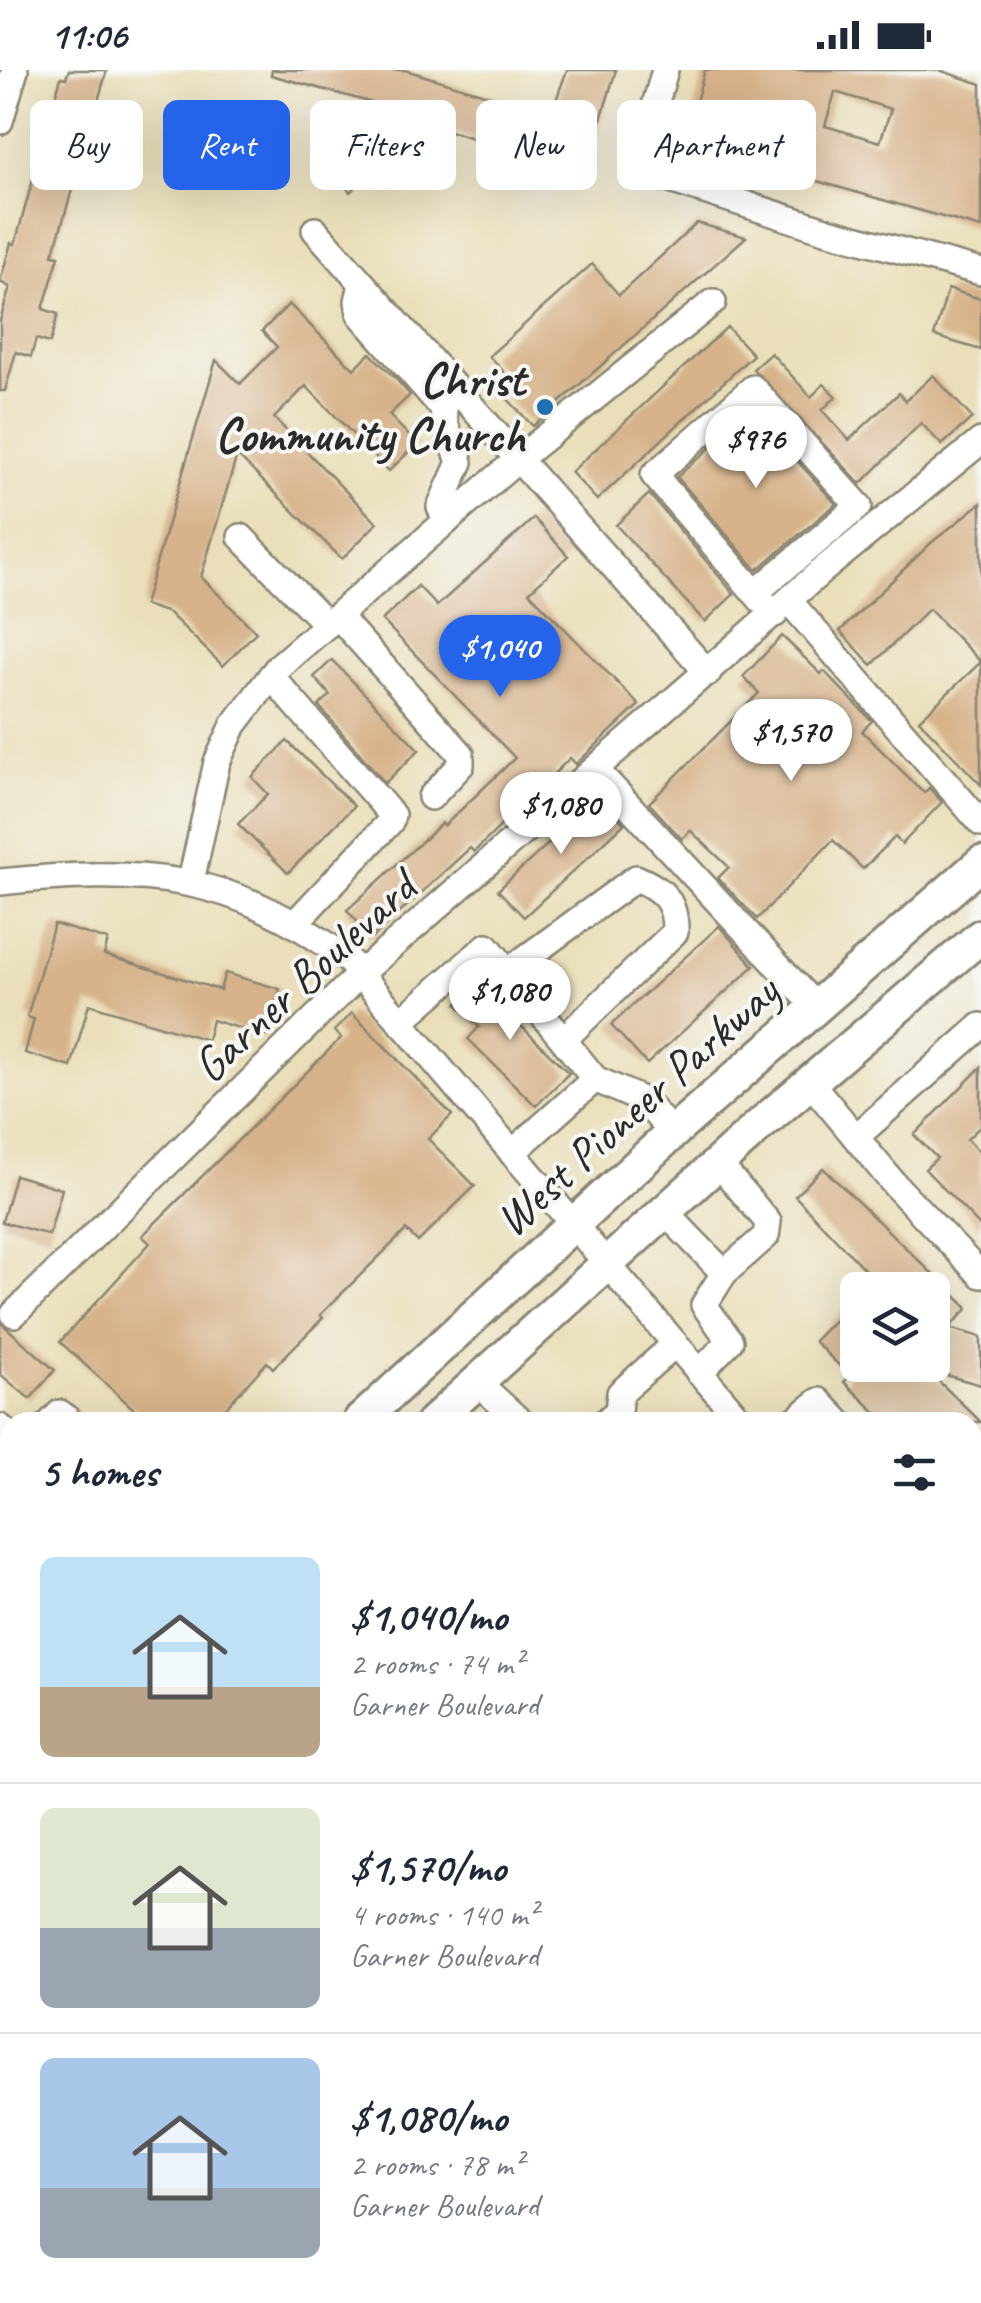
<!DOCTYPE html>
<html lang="en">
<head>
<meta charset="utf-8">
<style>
  :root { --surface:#fff; --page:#f6f6f7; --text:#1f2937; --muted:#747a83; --line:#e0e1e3; --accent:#2563eb }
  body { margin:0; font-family:Caveat,sans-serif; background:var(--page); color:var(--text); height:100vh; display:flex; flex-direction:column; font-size:38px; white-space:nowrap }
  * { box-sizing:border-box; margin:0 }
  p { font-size:32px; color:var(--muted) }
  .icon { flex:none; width:55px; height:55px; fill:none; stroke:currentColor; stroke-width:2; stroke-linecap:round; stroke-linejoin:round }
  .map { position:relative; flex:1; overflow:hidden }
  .drawer { position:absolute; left:0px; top:1342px; width:982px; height:892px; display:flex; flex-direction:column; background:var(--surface); border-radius:30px 30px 0 0; box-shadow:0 10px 40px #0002 }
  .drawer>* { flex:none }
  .top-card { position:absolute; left:30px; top:30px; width:922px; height:90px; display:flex; gap:20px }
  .fabs { position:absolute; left:840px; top:1202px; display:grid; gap:20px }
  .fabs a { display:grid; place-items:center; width:110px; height:110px; border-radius:15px; background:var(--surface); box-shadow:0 10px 40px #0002; font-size:50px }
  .price { position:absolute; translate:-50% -85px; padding:0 22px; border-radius:35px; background:#fff; color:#222; font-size:32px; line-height:65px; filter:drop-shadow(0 2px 5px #0008) }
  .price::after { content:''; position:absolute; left:50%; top:60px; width:30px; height:22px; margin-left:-15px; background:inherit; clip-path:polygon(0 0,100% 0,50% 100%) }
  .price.selected { background:var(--accent); color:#fff }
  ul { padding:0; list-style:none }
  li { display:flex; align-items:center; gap:30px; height:250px; padding:0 40px }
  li+li { border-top:2px solid var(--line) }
  li span { display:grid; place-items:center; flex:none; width:280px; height:200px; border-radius:15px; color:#555 }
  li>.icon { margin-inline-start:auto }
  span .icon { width:120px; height:120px; fill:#fffc; stroke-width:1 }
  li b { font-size:42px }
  h2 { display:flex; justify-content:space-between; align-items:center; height:120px; padding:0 40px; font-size:42px }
  .pill { padding:0 35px; border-radius:15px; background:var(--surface); box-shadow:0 10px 40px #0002; font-size:35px; line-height:90px }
  .pill.selected { background:var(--accent); color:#fff }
  .status { display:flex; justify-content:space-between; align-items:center; height:70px; padding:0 50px; background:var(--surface); direction:ltr }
  .status svg { height:28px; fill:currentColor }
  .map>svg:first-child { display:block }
  .green { fill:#9ada90; stroke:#62825e; stroke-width:2.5 }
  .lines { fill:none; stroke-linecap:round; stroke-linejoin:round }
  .stream { stroke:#63b6df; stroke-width:6 }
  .building { fill:#d7b28a; fill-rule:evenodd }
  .minor-casing { stroke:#8a8572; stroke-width:30 }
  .major-casing { stroke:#8a8572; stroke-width:38 }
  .minor { stroke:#fff; stroke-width:25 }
  .major { stroke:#fff; stroke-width:32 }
  .poi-dot { fill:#1f6fb2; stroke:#f6f6f2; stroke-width:4 }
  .labels { text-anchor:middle; stroke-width:8; stroke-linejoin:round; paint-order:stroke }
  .poi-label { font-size:48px; font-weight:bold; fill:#2b2b2b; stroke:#f6f6f2; text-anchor:end }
  .street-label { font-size:48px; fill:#2b2b2b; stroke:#f6f6f2 }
</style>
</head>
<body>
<div class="status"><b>11:06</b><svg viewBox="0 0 49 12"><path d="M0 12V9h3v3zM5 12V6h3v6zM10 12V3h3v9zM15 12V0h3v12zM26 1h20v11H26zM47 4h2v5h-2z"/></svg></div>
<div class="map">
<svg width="981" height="2233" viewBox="0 0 981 2233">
  <rect width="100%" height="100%" fill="#f6f6f2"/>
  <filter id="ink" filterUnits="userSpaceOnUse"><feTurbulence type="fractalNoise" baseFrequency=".01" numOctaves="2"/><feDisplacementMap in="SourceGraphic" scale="20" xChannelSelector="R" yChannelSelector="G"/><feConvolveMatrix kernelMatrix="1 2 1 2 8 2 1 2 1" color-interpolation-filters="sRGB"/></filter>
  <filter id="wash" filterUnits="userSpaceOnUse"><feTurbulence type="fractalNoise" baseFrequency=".0048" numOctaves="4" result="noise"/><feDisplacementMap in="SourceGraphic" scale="40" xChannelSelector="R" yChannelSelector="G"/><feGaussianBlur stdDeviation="2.25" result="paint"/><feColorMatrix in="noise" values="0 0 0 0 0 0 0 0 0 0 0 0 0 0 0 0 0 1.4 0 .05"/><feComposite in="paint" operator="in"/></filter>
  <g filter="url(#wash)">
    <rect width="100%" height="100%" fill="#eadfba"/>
    <!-- green -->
    <g class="green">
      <path d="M 973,2200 L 981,2205 L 981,2233 L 802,2233 L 804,2225 L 972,2225 Z"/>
      <path d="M 365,2225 L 746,2225 L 744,2233 L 368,2233 Z"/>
    </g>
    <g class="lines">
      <!-- stream -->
      <g class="stream">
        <path d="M 972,2209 L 981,2216"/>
        <path d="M 895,2233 L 904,2225"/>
      </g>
    </g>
    <g id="blocks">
      <!-- building -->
      <g class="building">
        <path d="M 69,0 L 107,0 L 53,185 L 59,186 L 43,239 L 58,244 L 50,273 L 36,269 L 31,287 L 16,282 L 5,321 L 0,321 L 0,251 L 10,217 L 0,212 L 11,173 L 15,174 L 61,7 L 66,8 Z"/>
        <path d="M 272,0 L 405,0 L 551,44 L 567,0 L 616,0 L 585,102 L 390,43 L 391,38 L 271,5 Z"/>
        <path d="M 705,0 L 939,0 L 981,14 L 981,158 L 684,73 ZM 835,22 L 891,39 L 880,72 L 825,56 Z"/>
        <path d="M 339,54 L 376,99 L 350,122 L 312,77 Z"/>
        <path d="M 697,153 L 746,167 L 533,356 L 503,324 L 514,313 L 489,286 L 592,194 L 619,225 Z"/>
        <path d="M 948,219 L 981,229 L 981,280 L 934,266 Z"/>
        <path d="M 289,234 L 354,299 L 370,283 L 395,308 L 410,325 L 389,345 L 417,374 L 389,401 L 306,316 L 274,348 L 377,453 L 342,489 L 237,385 L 201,507 L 256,562 L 223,596 L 169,543 L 144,535 L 216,290 L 240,314 L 277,277 L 262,261 Z"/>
        <path d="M 727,257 L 753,285 L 597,430 L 571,402 Z"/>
        <path d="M 771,283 L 811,327 L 824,314 L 836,327 L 822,340 L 849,370 L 899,323 L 906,331 L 933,305 L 972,348 L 942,375 L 921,353 L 861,414 L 753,299 Z"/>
        <path d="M 752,341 L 836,434 L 757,500 L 677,407 Z"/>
        <path d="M 649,424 L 734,524 L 705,552 L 616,455 Z"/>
        <path d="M 981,433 L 981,715 L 919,650 L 981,592 L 929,539 L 872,595 L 840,561 L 931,473 Z"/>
        <path d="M 534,448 L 568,486 L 529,522 L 639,635 L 576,694 L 570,688 L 474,782 L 470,778 L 372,868 L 347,840 L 442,753 L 444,756 L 515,688 L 382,550 L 418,516 L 437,536 Z"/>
        <path d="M 782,566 L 821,604 L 824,601 L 872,651 L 862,661 L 924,723 L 929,718 L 942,732 L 902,774 L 895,767 L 863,799 L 833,770 L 757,849 L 718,808 L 729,797 L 690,760 L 682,769 L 649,733 L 759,623 L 743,607 Z"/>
        <path d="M 332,590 L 419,680 L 385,713 L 319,636 L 330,625 L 314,607 Z"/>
        <path d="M 287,671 L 354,736 L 288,803 L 238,754 L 268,724 L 252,707 Z"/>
        <path d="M 599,727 L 624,754 L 524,847 L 498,820 Z"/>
        <path d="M 54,854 L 108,870 L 104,885 L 220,920 L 225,903 L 280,919 L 266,966 L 212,950 L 207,970 L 89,934 L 71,997 L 25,983 L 34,949 L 27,947 Z"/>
        <path d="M 719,856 L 754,896 L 647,994 L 611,955 Z"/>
        <path d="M 488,903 L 510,931 L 503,938 L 569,1003 L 536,1036 L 468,969 L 479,957 L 457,934 Z"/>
        <path d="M 352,943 L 452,1045 L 428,1069 L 475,1116 L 418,1172 L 406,1160 L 320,1245 L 323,1248 L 273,1298 L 267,1292 L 213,1352 L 148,1352 L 60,1272 L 150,1173 L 142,1166 L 341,968 L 334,961 Z"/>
        <path d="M 981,997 L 981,1056 L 967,1069 L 981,1084 L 981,1157 L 925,1099 L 937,1088 L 914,1065 Z"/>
        <path d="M 823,1098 L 968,1238 L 949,1258 L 981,1267 L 981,1315 L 932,1301 L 932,1220 L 884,1220 L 795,1126 Z"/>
        <path d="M 15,1105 L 62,1119 L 49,1165 L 2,1152 Z"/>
        <path d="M 858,1226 L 858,1295 L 922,1295 L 981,1352 L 886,1352 L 844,1312 L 850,1306 L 814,1271 Z"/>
        <path d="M 0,1252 L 55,1300 L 30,1329 L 0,1304 Z"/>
      </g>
    </g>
  </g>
  <g filter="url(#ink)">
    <use href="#blocks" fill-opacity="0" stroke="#8a8572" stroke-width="2.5"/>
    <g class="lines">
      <defs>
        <g id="minor">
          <path d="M 665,0 L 643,78 L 652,104 L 825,160 L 981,202"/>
          <path d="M 0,51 L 15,0"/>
          <path d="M 315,160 L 708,603"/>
          <path d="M 362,215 L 358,231 L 360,244 L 442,337"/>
          <path d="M 446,452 L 440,437 L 460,392 C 452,365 435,350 449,322"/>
          <path d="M 241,467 L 327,555"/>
          <path d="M 755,523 L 859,436 L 753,318 L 654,405 L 763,532 L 775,544"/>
          <path d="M 789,531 L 981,753"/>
          <path d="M 338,546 L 461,684 L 461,695 L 431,727"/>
          <path d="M 271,606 L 392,745 L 390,752 L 296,852"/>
          <path d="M 596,700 L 816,937"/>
          <path d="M 191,811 L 217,692 L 234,655 L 278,597 L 516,391 L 713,232"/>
          <path d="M 0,812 C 141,798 231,801 348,890 L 742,1352"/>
          <path d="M 508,901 L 636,808 C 663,819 676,832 675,862 L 564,969"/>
          <path d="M 400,952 L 487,876 L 595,1009 L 644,1031 L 672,1062"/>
          <path d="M 810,1012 L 895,1115 L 981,1205"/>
          <path d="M 856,1067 L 981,956"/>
          <path d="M 512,1083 L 595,1009"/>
          <path d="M 664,1141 L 724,1203"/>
          <path d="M 14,1244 L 360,904 L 824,499 L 981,371"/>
          <path d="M 699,1303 L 730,1271 L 704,1235 L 724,1203 L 766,1166 L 768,1152 L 718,1093"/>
          <path d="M 477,1312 L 521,1352"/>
          <path d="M 51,1352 L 60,1343 L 71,1352"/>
          <path d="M 605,1352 L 618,1341 L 620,1323 L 675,1274"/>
          <path d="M 793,1352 L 819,1331 L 839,1352"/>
          <path d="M 0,1357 L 10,1366"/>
          <path d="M 0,1403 L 10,1393"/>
          <path d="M 0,1568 L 10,1577"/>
          <path d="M 972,1617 L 981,1618"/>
          <path d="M 972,1786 L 981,1788"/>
          <path d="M 0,1986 L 10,1996"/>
          <path d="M 972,2031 L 981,2033"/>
          <path d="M 214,2225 L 223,2233"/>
          <path d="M 185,2233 L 192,2225"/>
          <path d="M 347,2233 L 353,2225"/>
          <path d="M 775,2233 L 777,2225"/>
        </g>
        <g id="major">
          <path d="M 359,1352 L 679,1057 L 981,793"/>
          <path d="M 433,1352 L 761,1054 L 981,866"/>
          <path d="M 0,1729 L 10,1718"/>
          <path d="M 0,1815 L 10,1804"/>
        </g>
      </defs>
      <!-- minor casing -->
      <use href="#minor" class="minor-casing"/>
      <!-- major casing -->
      <use href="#major" class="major-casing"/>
      <!-- minor -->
      <use href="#minor" class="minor"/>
      <!-- major -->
      <use href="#major" class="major"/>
    </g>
  </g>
  <!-- markers -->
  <circle class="poi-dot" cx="545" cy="337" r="10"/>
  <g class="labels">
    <!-- poi labels -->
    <g class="poi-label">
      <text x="525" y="326">Christ<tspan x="525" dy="55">Community Church</tspan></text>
    </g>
    <!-- street labels -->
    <g class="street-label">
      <text transform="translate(303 906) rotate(-43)" y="17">Garner Boulevard</text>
      <text transform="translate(636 1035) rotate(-42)" y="17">West Pioneer Parkway</text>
    </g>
  </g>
</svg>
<div class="fabs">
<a><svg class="icon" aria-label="layers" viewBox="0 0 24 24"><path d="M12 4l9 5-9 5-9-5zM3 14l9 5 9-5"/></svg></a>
</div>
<b class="price" style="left:756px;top:421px">$976</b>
<b class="price selected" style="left:500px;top:630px">$1,040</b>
<b class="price" style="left:791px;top:714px">$1,570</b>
<b class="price" style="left:561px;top:787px">$1,080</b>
<b class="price" style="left:510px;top:973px">$1,080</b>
<div class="top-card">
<a class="pill">Buy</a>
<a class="pill selected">Rent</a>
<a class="pill">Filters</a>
<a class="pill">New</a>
<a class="pill">Apartment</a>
</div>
<section class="drawer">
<h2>5 homes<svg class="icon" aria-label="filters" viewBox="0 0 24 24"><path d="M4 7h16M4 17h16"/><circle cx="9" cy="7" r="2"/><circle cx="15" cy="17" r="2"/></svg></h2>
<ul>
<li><span style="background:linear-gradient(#bfe0f5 65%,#b9a48a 0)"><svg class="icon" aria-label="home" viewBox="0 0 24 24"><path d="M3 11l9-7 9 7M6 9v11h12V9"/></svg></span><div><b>$1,040/mo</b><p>2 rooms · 74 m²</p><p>Garner Boulevard</p></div></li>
<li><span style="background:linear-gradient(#dfe7d0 60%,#9aa5b1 0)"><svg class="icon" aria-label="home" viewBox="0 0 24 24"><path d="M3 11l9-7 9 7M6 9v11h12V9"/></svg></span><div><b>$1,570/mo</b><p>4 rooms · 140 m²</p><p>Garner Boulevard</p></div></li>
<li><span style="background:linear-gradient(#a9c7e8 65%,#9aa5b1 0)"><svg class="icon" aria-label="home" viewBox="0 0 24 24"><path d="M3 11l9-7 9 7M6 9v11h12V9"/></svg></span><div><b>$1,080/mo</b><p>2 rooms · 78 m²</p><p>Garner Boulevard</p></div></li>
</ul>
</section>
</div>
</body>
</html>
